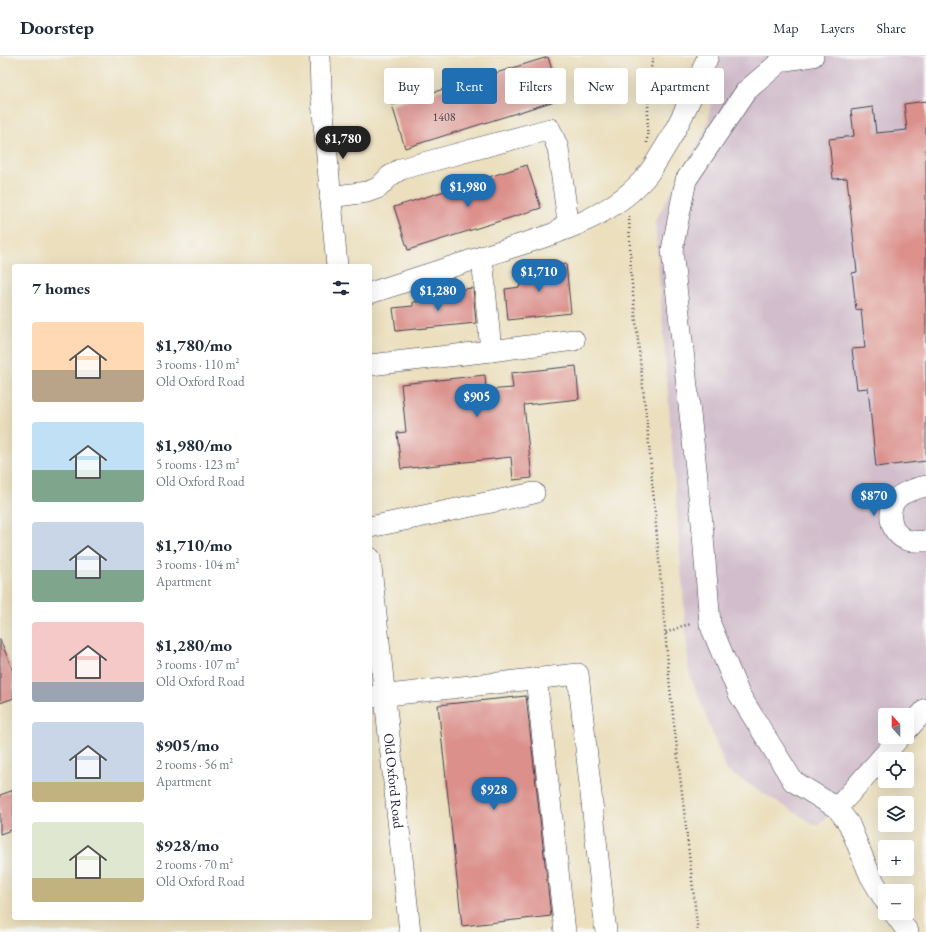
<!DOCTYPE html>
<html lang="en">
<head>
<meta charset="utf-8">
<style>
  :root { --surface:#fff; --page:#f6f6f7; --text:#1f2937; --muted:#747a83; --line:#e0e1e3; --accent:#1f6fb2 }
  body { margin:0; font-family:"EB Garamond",serif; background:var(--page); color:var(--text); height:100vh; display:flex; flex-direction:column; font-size:15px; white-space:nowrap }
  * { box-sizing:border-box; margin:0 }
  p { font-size:13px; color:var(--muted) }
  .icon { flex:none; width:22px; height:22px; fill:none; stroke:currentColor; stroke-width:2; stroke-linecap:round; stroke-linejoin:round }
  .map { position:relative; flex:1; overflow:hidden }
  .details { position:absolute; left:12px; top:208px; width:360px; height:656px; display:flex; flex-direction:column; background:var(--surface); border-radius:4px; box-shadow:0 4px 16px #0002 }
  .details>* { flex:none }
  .top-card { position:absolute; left:384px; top:12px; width:380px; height:36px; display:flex; gap:8px }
  .needle { width:26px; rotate:339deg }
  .buttons { position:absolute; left:878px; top:652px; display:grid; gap:8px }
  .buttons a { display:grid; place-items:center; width:36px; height:36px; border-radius:4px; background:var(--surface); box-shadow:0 4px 16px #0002; font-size:20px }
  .price { position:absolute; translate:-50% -34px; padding:0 9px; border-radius:14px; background:var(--accent); color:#fff; font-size:13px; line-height:26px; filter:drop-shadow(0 1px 2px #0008) }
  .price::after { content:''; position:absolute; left:50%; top:24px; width:12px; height:9px; margin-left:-6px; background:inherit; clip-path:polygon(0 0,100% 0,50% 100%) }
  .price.on { background:#222; color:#fff }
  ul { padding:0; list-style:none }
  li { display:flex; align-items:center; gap:12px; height:100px; padding:0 20px }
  li span { display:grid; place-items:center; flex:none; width:112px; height:80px; border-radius:4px; color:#555 }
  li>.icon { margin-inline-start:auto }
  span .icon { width:48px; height:48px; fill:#fffc; stroke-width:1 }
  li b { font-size:17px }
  h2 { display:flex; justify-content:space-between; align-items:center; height:48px; padding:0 20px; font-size:17px }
  .tag { padding:0 14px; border-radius:4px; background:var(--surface); box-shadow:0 4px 16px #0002; font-size:14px; line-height:36px }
  .tag.on { background:var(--accent); color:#fff }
  header { display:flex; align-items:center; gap:24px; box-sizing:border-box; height:56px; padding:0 20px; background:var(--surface); border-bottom:1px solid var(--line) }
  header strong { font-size:19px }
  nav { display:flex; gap:22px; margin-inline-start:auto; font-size:14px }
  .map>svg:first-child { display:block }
  .industrial { fill:#d1bdcb; fill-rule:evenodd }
  .building { fill:#dc908b }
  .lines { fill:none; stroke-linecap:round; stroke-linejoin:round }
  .minor-casing { stroke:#403e4e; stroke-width:22 }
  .path { stroke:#403e4e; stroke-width:2.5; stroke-dasharray:1 3; stroke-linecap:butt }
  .minor { stroke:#fff; stroke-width:21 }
  .labels { text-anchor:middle; stroke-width:3; stroke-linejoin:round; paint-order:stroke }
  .number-label { font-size:12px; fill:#503e4f }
  .street-label { font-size:14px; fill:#22223b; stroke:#f6f6f2 }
</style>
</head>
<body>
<header>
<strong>Doorstep</strong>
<nav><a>Map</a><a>Layers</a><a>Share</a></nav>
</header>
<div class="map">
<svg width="926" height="876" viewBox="0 0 926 876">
  <rect width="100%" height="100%" fill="#f6f6f2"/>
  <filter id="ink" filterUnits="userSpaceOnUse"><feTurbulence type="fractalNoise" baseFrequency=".025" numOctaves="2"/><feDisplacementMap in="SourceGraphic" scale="8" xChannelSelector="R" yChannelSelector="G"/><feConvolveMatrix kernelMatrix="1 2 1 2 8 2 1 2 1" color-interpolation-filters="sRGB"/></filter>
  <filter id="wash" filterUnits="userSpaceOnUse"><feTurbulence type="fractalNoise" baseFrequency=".012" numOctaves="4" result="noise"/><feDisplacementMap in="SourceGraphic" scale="16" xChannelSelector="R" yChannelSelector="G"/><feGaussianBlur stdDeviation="0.9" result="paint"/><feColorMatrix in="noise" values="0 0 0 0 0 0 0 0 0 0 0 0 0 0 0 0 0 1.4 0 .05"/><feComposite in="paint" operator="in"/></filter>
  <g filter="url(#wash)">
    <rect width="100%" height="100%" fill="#ebdfbd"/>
    <!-- industrial -->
    <path class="industrial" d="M 719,0 L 926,0 L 926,667 L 817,770 L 727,715 L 689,616 L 655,165 L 707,71 ZM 885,659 L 907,659 L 907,681 L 885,681 Z"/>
    <g id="blocks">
      <!-- building -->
      <g class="building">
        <path d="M 548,1 L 561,43 L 405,92 L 392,49 Z"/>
        <path d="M 926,45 L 926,405 L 876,411 L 868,332 L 857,333 L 852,293 L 865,292 L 861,253 L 856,254 L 852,217 L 857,216 L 847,122 L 833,123 L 829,83 L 854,80 L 851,54 L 873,51 L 876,77 L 907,74 L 904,48 Z"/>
        <path d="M 527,109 L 541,152 L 408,194 L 394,151 Z"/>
        <path d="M 566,208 L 571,257 L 508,264 L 505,233 L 520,231 L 518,213 Z"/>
        <path d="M 473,232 L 476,267 L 396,275 L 393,252 L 413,250 L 413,246 L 434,244 L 434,240 L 455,239 L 455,234 Z"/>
        <path d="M 576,310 L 579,343 L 524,349 L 532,422 L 513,424 L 511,401 L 401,413 L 397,377 L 406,376 L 401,328 L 485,319 L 486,334 L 513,332 L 511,317 Z"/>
        <path d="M 0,583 L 14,617 L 14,642 L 0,647 Z"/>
        <path d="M 526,640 L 551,860 L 462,870 L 438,649 Z"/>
        <path d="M 14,734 L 14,773 L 0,778 L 0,739 Z"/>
      </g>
    </g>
  </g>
  <g filter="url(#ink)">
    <use href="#blocks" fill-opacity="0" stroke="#403e4e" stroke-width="1"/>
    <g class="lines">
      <defs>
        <g id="minor">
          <path d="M 320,0 L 321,34 L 337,210"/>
          <path d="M 813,0 L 781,5 L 746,35 L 686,124 L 672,194 L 702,467 L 710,568 L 739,638 L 793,725 L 837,752"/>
          <path d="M 330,141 L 367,136 L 378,132 L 390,120 L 401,113 L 550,73 L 558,92 L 568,166 L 556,177"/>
          <path d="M 370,237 C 410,224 451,211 491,198 C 543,181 603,167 642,125 C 650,117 655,108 661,98 C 681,67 695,34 708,0"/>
          <path d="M 491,295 L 574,284"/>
          <path d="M 370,309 L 491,295 L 482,201"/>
          <path d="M 926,430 C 916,432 905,435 897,442 C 886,455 890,478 907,484 C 912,486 920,485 926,485"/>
          <path d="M 370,471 L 534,437"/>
          <path id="s1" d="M 370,502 L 410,876"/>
          <path d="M 536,622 L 565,876"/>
          <path d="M 370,641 L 578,618 L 606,876"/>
          <path d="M 907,674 L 926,653"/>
          <path d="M 885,845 L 870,819 L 849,768 L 837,752 L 900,681"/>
          <path d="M 894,857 L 908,876"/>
        </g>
      </defs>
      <!-- minor casing -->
      <use href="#minor" class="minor-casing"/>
      <!-- path -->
      <g class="path">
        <path d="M 647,87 L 649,24 L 653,0"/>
        <path d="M 629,160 L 631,219 L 649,388 L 670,632 L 698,876"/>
        <path d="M 666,577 L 682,570 L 692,568"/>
      </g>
      <!-- minor -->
      <use href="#minor" class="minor"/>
    </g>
  </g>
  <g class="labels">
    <!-- number labels -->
    <g class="number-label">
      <text x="444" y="65">1408</text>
    </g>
    <!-- street labels -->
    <g class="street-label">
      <text dy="5" stroke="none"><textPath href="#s1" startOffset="224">Old Oxford Road</textPath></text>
    </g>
  </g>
</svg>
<div class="buttons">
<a><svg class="needle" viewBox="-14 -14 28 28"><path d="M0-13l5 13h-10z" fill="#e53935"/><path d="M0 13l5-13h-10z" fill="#747a83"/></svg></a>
<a><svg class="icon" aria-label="locate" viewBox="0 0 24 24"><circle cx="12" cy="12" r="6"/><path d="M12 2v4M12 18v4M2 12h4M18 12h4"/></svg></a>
<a><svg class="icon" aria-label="layers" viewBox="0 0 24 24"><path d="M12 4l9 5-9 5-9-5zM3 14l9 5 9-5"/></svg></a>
<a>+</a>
<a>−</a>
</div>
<b class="price on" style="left:343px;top:104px">$1,780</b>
<b class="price" style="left:468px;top:152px">$1,980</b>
<b class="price" style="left:539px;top:237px">$1,710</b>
<b class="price" style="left:438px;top:256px">$1,280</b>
<b class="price" style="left:477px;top:362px">$905</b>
<b class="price" style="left:874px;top:461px">$870</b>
<b class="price" style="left:494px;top:755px">$928</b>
<div class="top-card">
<a class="tag">Buy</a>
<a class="tag on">Rent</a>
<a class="tag">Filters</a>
<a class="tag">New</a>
<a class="tag">Apartment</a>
</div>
<section class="details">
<h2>7 homes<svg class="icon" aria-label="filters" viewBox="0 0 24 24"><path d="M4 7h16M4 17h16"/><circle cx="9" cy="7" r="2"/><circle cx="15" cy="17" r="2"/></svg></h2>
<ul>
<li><span style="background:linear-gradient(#ffd9b3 60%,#b9a48a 0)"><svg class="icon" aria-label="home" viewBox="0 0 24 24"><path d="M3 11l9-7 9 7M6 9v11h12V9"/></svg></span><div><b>$1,780/mo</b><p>3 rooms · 110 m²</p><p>Old Oxford Road</p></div></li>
<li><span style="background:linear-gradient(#bfe0f5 60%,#7fa58c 0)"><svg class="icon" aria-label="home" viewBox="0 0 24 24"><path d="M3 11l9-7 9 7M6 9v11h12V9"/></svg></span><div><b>$1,980/mo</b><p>5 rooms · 123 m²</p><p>Old Oxford Road</p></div></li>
<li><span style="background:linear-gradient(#c9d6e8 60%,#7fa58c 0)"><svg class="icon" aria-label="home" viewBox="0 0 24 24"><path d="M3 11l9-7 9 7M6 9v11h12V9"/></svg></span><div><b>$1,710/mo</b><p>3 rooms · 104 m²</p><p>Apartment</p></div></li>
<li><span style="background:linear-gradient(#f6c9c9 75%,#9aa5b1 0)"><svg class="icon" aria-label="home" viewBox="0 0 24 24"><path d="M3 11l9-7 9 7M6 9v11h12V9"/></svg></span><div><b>$1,280/mo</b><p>3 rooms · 107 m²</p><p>Old Oxford Road</p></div></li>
<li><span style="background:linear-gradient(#c9d6e8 75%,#c2b280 0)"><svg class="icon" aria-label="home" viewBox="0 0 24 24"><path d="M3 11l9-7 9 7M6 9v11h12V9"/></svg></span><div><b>$905/mo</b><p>2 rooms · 56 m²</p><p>Apartment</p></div></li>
<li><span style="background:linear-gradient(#dfe7d0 70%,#c2b280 0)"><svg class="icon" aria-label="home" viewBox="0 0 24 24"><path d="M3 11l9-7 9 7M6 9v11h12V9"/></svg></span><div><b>$928/mo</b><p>2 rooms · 70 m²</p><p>Old Oxford Road</p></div></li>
</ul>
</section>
</div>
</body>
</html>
